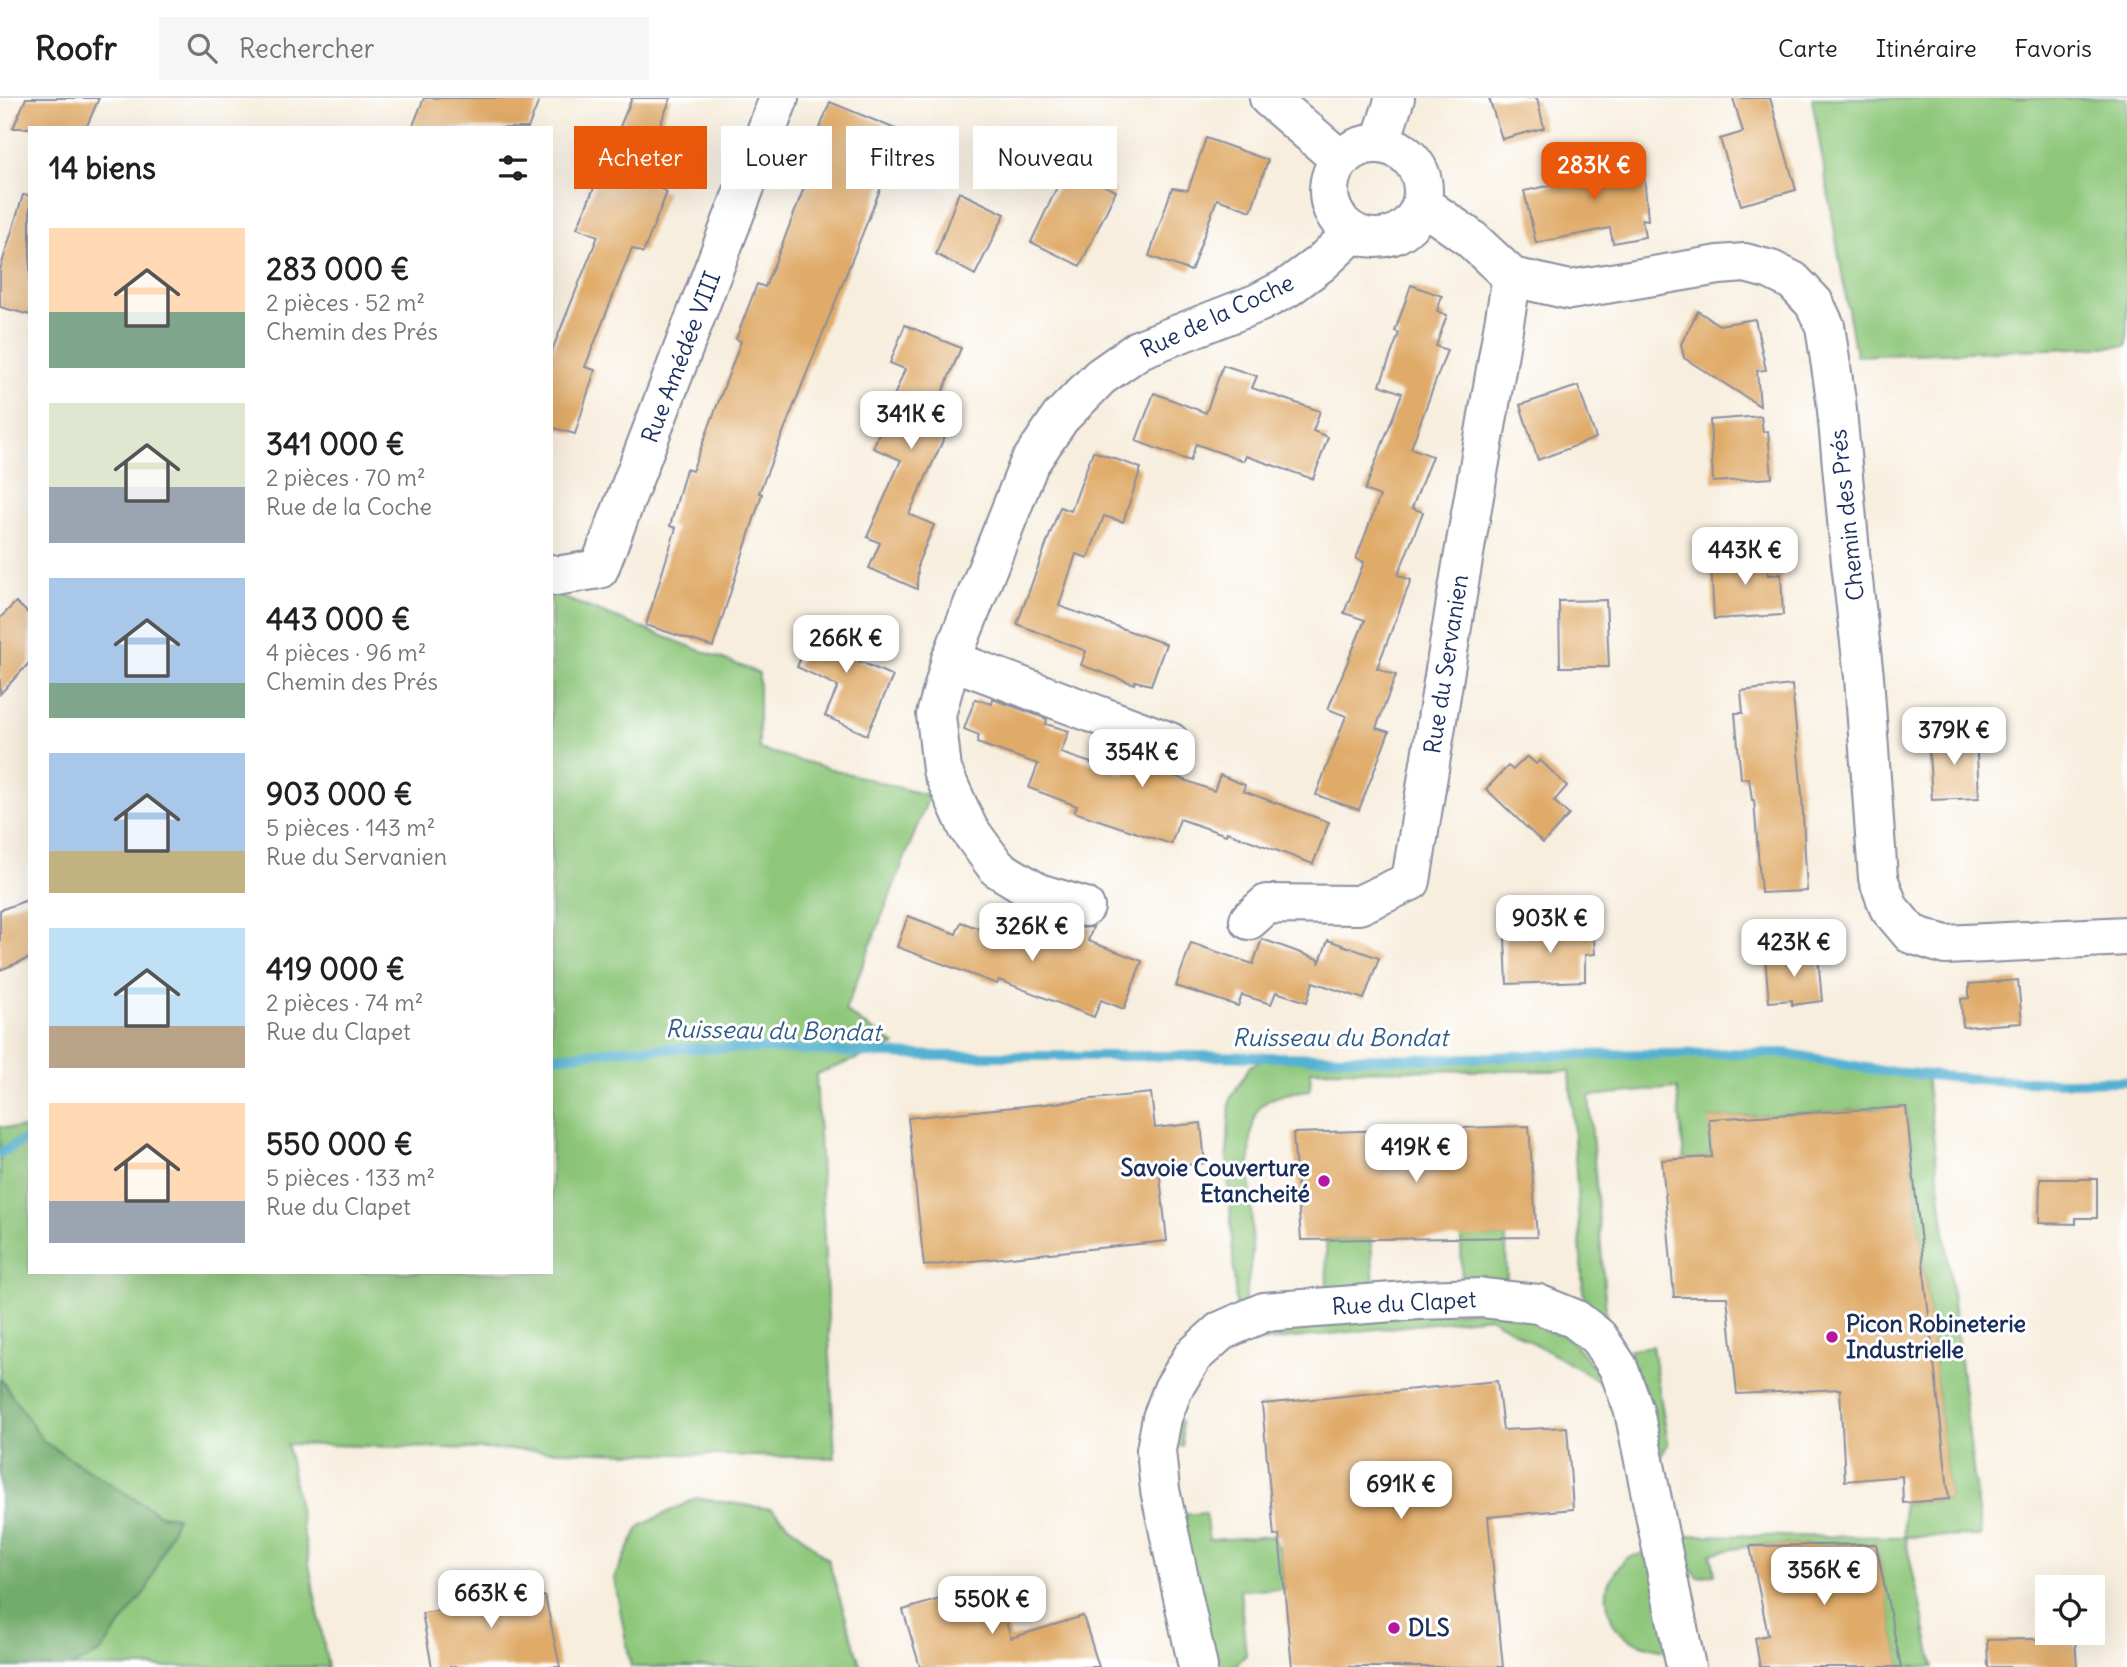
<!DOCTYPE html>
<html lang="fr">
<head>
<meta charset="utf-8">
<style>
  :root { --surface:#fff; --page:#f6f6f6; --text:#202124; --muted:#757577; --line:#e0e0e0; --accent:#ea580c }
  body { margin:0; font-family:Delius,sans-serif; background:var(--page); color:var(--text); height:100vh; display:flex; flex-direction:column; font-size:26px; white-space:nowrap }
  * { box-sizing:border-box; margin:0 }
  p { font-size:23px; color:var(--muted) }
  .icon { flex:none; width:38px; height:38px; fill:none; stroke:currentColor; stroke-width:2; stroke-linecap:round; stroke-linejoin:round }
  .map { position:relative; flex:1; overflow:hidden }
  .sheet { position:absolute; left:28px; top:28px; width:525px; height:1148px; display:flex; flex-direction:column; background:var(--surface); border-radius:0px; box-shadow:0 7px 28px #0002 }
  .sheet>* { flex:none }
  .top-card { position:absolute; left:574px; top:28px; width:665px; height:63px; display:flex; gap:14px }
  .fabs { position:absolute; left:2035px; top:1477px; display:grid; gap:14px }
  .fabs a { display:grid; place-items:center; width:70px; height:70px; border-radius:0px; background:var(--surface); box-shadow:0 7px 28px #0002; font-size:35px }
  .price { position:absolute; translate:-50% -60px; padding:0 16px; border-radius:14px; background:#fff; color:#222; font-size:23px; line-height:46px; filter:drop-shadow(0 2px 4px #0008) }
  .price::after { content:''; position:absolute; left:50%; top:42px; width:21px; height:16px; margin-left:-10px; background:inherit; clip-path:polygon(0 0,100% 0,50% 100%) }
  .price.current { background:var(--accent); color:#fff }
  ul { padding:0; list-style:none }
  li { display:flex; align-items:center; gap:21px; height:175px; padding:0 21px }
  li span { display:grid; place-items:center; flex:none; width:196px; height:140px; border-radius:0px; color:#555 }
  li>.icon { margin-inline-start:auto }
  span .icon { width:84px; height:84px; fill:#fffc; stroke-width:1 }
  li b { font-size:30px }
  h2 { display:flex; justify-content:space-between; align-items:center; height:84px; padding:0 21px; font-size:30px }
  .tag { padding:0 24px; border-radius:0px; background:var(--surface); box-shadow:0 7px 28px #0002; font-size:24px; line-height:63px }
  .tag.current { background:var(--accent); color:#fff }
  header { display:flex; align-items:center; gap:42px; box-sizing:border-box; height:98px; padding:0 35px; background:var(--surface); border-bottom:2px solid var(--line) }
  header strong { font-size:33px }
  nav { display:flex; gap:38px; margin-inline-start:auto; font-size:24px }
  .search { width:490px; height:63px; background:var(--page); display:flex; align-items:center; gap:18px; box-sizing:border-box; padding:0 24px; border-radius:0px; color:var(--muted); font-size:26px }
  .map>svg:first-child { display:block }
  .green { fill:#8ec77a; stroke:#547b6c; stroke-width:2 }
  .forest { fill:#72ac6a; stroke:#466e64; stroke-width:2 }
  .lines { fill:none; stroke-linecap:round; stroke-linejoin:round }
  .stream { stroke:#54b1d2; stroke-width:10 }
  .building { fill:#e0ab69 }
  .minor-casing { stroke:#898e9e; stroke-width:42 }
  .minor { stroke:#fff; stroke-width:38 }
  .poi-dot { fill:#b5179e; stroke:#fff; stroke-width:2.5 }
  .labels { text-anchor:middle; stroke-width:6; stroke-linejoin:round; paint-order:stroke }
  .street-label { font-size:23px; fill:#1b2f5e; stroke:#fff }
  .poi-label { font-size:23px; font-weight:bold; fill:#1b2f5e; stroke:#fff; text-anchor:start }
  .water-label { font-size:24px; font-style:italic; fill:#2f5c87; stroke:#fff }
</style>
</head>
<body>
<header>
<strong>Roofr</strong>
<div class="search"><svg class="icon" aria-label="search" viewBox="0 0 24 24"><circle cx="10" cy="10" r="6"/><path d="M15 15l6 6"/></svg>Rechercher</div>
<nav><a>Carte</a><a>Itinéraire</a><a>Favoris</a></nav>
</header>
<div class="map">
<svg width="2127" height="1569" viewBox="0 0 2127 1569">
  <rect width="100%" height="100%" fill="#fff"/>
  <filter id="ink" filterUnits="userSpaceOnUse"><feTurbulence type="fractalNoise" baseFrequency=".0143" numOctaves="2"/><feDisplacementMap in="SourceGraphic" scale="14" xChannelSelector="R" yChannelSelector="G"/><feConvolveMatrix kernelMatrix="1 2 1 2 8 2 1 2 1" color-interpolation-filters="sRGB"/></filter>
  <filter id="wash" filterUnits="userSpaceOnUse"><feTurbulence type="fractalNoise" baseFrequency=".00686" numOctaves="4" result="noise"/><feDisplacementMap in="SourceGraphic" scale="28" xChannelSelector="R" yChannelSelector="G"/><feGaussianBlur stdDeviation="1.57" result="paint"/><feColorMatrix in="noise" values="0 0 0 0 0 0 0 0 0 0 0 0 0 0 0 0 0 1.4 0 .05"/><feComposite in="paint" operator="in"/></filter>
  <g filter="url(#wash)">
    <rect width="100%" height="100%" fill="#f7eede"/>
    <!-- green -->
    <g class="green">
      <path d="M 1812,0 L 2127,0 L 2127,248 L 1856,258 Z"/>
      <path d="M 551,495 L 759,575 L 759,651 L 929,698 L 845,913 L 895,947 L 816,976 L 835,1360 L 287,1346 L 328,1569 L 70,1569 L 100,1555 L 176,1420 L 160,1417 L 44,1344 L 0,1280 L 0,1029 L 30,1031 L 30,1174 L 551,1174 Z"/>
      <path d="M 1784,955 L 1926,977 L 1981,1438 L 1905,1439 L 1934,1569 L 1901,1569 L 1875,1446 L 1750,1448 L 1711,1455 L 1715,1476 L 1698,1479 L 1667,1437 L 1904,1439 L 1903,1406 L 1949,1401 L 1906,1009 L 1710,1021 L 1712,1059 L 1684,1061 L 1677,990 L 1589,998 L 1607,1225 L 1586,1206 L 1583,1193 L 1570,973 L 1311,972 L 1310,992 C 1295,994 1271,997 1260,1009 C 1242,1030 1254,1122 1252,1153 C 1251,1171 1247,1189 1244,1206 L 1236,1208 L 1227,1060 L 1230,1001 L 1250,968 L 1270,959 Z"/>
      <path d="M 1461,1139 L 1506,1139 L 1507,1188 L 1462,1190 Z"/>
      <path d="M 1371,1141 L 1374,1190 L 1327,1193 L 1326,1142 Z"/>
      <path d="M 1483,1212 C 1508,1216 1535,1220 1558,1233 C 1578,1245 1592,1268 1606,1287 L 1489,1219 L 1240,1246 L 1269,1227 Z"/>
      <path d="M 1652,1248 L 1668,1345 L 1657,1367 L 1629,1251 Z"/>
      <path d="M 1181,1323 L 1183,1348 L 1170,1349 L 1178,1417 L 1205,1415 L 1209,1442 L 1274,1438 L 1280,1453 L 1284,1491 L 1240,1492 L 1246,1557 L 1233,1569 L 1208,1569 L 1178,1417 L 1170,1404 L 1167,1362 L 1168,1341 Z"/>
      <path d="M 696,1400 L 772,1411 L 828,1462 L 861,1569 L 631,1569 L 614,1480 L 640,1428 Z"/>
      <path d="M 1655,1452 L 1672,1554 C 1656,1550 1633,1546 1620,1534 C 1610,1524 1604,1501 1608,1487 C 1611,1477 1620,1468 1626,1460 Z"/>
    </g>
    <!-- forest -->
    <path class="forest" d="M 0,1280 L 44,1344 L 160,1417 L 177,1419 L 147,1491 L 100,1555 L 70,1569 L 0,1569 Z"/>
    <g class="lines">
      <!-- stream -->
      <g class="stream">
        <path d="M 551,959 L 626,951 L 753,950 L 938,958 L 1197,958 L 1443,961 L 1543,957 L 1784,955 L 1882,973 L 1987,982 L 2066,984 L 2127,983"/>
        <path d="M 0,1055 L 30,1039"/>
      </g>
    </g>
    <g id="blocks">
      <!-- building -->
      <g class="building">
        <path d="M 26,0 L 99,0 L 86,30 L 13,30 Z"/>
        <path d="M 424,0 L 540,0 L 528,30 L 412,30 Z"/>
        <path d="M 632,0 L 671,0 L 638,81 L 667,94 L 643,155 L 632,150 L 585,269 L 595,272 L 575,336 L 551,329 L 551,255 L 598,138 L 577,130 Z"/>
        <path d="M 1489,0 L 1537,0 L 1544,30 L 1502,41 Z"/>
        <path d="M 1733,0 L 1770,0 L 1796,92 L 1741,107 L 1720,41 L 1743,34 Z"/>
        <path d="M 830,4 L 903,34 L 759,395 L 762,396 L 713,549 L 646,527 L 676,430 L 670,428 L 686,371 L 692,373 L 709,329 L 741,243 L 736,241 L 757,186 L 765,189 L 782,147 L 815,61 L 809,58 Z"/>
        <path d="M 1206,40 L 1268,62 L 1251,113 L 1217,101 L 1191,173 L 1149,158 L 1172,90 L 1188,92 Z"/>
        <path d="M 1642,54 L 1648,122 L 1642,121 L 1645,139 L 1613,145 L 1610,130 L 1536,145 L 1524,93 L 1591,79 L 1589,60 Z"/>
        <path d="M 1066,70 L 1116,93 L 1080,168 L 1031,144 Z"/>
        <path d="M 959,94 L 1005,116 L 975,177 L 936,156 Z"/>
        <path d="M 23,97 L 30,98 L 30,217 L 0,209 L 0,172 Z"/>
        <path d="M 1411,187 L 1442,198 L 1437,213 L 1447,217 L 1436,248 L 1447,252 L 1411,350 L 1432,358 L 1412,410 L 1423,414 L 1398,477 L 1411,482 L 1377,570 L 1396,577 L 1376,630 L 1389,634 L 1359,712 L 1316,697 L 1346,618 L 1328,611 L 1365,522 L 1344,515 L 1364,464 L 1356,461 L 1380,398 L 1365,392 L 1402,295 L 1380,287 L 1399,235 L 1395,233 Z"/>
        <path d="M 1698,213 L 1719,227 L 1755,221 L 1766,272 L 1757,273 L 1760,308 L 1684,260 L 1681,246 Z"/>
        <path d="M 905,227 L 961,250 L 933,317 L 951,325 L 909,416 L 934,427 L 918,465 L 917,491 L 869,470 L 880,445 L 867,439 L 901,362 L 873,350 L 905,271 L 890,265 Z"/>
        <path d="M 1223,267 L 1257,278 L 1252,290 L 1320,313 L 1313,333 L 1328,339 L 1313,381 L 1246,358 L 1244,363 L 1196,346 L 1190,363 L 1136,343 L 1154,295 L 1206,315 Z"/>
        <path d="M 1578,288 L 1596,340 L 1538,362 L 1520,307 Z"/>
        <path d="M 1761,318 L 1763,334 L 1768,333 L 1772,380 L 1713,384 L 1710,322 Z"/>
        <path d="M 1093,353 L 1141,370 L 1123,424 L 1104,418 L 1088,460 L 1076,456 L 1059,508 L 1166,546 L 1151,587 L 1135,583 L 1134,586 L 1081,567 L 1086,553 L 1017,526 L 1060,409 L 1071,413 Z"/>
        <path d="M 1758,451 L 1760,464 L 1767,464 L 1768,477 L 1781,476 L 1783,517 L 1714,521 L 1711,466 L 1727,465 L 1727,453 Z"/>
        <path d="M 1606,502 L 1609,569 L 1560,569 L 1559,503 Z"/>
        <path d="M 16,504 L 30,517 L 30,564 L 0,596 L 0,520 Z"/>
        <path d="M 827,523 L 868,542 L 859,563 L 893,578 L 867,637 L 825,618 L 838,588 L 797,569 L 815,527 Z"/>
        <path d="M 1792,587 L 1802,697 L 1807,793 L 1761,795 L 1754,702 L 1752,702 L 1749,680 L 1741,681 L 1735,615 L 1743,615 L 1741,593 Z"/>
        <path d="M 975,601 L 992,606 L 993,601 L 1047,621 L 1046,626 L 1069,633 L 1061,655 L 1124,676 L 1129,661 L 1214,693 L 1220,677 L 1245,687 L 1243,693 L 1329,724 L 1313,766 L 1227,734 L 1226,737 L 1180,721 L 1171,746 L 1074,714 L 1077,708 L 1029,690 L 1038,666 L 977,645 L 979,637 L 964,631 Z"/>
        <path d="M 1976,636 L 1979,700 L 1932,702 L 1928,639 Z"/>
        <path d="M 1527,658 L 1536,666 L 1540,662 L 1567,688 L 1554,703 L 1569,717 L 1543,745 L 1486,691 L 1508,668 L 1513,672 Z"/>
        <path d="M 30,801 L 30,860 L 0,872 L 0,812 Z"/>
        <path d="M 908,818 L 956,836 L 961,824 L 1018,845 L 1022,835 L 1054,846 L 1062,825 L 1079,830 L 1093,829 L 1088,843 L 1142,863 L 1124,911 L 1101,902 L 1094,919 L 999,882 L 997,886 L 897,849 Z"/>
        <path d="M 1593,826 L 1595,856 L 1585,857 L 1585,883 L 1507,886 L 1505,840 L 1545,838 L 1544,828 Z"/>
        <path d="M 1262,841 L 1320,862 L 1319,866 L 1328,842 L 1379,860 L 1364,901 L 1313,884 L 1307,904 L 1276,894 L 1271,906 L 1242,897 L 1238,908 L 1176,888 L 1191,845 L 1253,866 Z"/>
        <path d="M 1791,856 L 1792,861 L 1818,858 L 1822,903 L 1792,907 L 1792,902 L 1769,904 L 1765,859 Z"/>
        <path d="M 2018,882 L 2022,925 L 1963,929 L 1961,901 L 1969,900 L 1969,886 Z"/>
        <path d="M 1151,995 L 1155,1030 L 1201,1025 L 1205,1065 L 1159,1070 L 1167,1143 L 924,1168 L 908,1020 Z"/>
        <path d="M 1906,1009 L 1949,1401 L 1903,1405 L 1902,1378 L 1845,1383 L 1840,1291 L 1737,1296 L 1727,1199 L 1674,1199 L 1662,1062 L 1712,1059 L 1709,1021 Z"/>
        <path d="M 1529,1028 L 1537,1139 L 1301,1142 L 1293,1035 Z"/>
        <path d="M 2040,1081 L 2097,1081 L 2097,1120 L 2076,1120 L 2076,1126 L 2039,1125 Z"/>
        <path d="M 1497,1283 L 1503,1332 L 1567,1329 L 1573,1411 L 1488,1419 L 1503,1569 L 1292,1569 L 1279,1437 L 1274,1438 L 1262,1306 Z"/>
        <path d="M 1876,1446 L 1901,1569 L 1760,1569 L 1755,1540 L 1768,1537 L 1750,1448 Z"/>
        <path d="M 504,1480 L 507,1503 L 545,1498 L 560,1569 L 432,1569 L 422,1515 L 451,1511 L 448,1489 Z"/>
        <path d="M 994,1485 L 1011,1540 L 1083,1518 L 1099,1569 L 920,1569 L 903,1512 Z"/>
        <path d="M 2075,1540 L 2077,1569 L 1988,1569 L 1987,1542 Z"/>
      </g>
    </g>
  </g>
  <g filter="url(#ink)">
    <use href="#blocks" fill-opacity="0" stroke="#898e9e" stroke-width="2"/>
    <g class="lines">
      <defs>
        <g id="minor">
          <path d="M 1269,0 L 1341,62"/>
          <circle cx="1376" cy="93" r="47"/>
          <path d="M 1380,46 L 1395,0"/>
          <path d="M 1423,107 L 1470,140 L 1512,179 L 1570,192 L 1719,167 L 1745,165 L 1771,172 L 1793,183 L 1814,205 L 1825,228 L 1836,302 L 1851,465 L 1864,579 L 1878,780 L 1889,810 L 1911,836 L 1945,847 L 2127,838"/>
          <path d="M 551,476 L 556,478 L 599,471 L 779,0"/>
          <path d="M 951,562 L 1170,644"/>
          <path d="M 1085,809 L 1038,795 L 997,770 L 968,730 L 942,672 L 936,617 L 951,562 L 1029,366 L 1060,320 L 1100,279 L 1140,251 L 1258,205 L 1287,190 L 1321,165 L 1353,135"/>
          <path d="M 1249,822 L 1267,806 L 1359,807 L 1411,783 L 1460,479 L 1512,179"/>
          <path d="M 1198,1569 L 1160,1392 L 1156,1352 L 1162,1320 L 1173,1291 L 1193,1258 L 1221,1233 L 1264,1214 L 1419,1202 L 1483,1200 L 1538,1206 L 1575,1221 L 1598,1239 L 1618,1269 L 1634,1313 L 1686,1569"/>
        </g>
      </defs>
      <!-- minor casing -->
      <use href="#minor" class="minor-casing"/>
      <!-- minor -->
      <use href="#minor" class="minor"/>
    </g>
  </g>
  <!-- markers -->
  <g class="poi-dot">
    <circle cx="1324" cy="1083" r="7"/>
    <circle cx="1832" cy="1239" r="7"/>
    <circle cx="1394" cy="1530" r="7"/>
  </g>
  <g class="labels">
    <!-- street labels -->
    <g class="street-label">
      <text transform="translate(1217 218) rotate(-25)" y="8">Rue de la Coche</text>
      <text transform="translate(681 259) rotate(-69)" y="8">Rue Amédée VIII</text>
      <text transform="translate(1847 417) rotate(-96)" y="8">Chemin des Prés</text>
      <text transform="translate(1446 566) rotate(-81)" y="8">Rue du Servanien</text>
      <text transform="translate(1404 1205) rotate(-3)" y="8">Rue du Clapet</text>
    </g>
    <!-- poi labels -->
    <g class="poi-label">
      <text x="1310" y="1078" text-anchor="end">Savoie Couverture<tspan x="1310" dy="26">Etancheité</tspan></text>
      <text x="1846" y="1234">Picon Robineterie<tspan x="1846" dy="26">Industrielle</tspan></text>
      <text x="1408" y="1538">DLS</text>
    </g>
    <!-- water labels -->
    <g class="water-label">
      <text transform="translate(773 933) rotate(1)" y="8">Ruisseau du Bondat</text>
      <text x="1340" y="948">Ruisseau du Bondat</text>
    </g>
  </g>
</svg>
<div class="fabs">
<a><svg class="icon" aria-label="locate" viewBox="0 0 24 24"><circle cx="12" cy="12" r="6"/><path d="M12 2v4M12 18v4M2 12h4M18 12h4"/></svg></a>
</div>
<b class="price current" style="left:1594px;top:104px">283K €</b>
<b class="price" style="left:911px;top:353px">341K €</b>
<b class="price" style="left:1745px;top:489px">443K €</b>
<b class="price" style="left:846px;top:577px">266K €</b>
<b class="price" style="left:1954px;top:669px">379K €</b>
<b class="price" style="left:1142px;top:691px">354K €</b>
<b class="price" style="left:1550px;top:857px">903K €</b>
<b class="price" style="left:1032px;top:865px">326K €</b>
<b class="price" style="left:1794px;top:881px">423K €</b>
<b class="price" style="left:1416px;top:1086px">419K €</b>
<b class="price" style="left:1401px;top:1423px">691K €</b>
<b class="price" style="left:1824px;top:1509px">356K €</b>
<b class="price" style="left:491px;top:1532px">663K €</b>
<b class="price" style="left:992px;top:1538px">550K €</b>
<div class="top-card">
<a class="tag current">Acheter</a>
<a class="tag">Louer</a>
<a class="tag">Filtres</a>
<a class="tag">Nouveau</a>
</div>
<section class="sheet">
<h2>14 biens<svg class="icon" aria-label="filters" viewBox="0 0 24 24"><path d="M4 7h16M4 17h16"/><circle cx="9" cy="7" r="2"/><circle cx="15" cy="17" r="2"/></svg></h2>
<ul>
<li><span style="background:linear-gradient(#ffd9b3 60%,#7fa58c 0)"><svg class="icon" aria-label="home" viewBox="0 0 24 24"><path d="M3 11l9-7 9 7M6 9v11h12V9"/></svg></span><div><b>283 000 €</b><p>2 pièces · 52 m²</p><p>Chemin des Prés</p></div></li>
<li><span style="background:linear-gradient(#dfe7d0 60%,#9aa5b1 0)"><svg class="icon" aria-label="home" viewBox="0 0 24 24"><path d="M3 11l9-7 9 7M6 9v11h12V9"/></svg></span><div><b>341 000 €</b><p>2 pièces · 70 m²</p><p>Rue de la Coche</p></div></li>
<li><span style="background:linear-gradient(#a9c7e8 75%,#7fa58c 0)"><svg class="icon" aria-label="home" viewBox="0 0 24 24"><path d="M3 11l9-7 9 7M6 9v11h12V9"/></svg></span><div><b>443 000 €</b><p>4 pièces · 96 m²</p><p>Chemin des Prés</p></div></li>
<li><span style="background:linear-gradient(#a9c7e8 70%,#c2b280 0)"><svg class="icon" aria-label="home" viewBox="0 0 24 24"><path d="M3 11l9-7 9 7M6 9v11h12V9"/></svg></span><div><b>903 000 €</b><p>5 pièces · 143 m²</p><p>Rue du Servanien</p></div></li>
<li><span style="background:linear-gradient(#bfe0f5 70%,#b9a48a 0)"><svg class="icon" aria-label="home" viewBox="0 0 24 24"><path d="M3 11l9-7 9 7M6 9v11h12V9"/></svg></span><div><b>419 000 €</b><p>2 pièces · 74 m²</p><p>Rue du Clapet</p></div></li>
<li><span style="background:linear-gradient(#ffd9b3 70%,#9aa5b1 0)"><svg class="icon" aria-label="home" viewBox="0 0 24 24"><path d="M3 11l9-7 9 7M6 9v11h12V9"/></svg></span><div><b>550 000 €</b><p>5 pièces · 133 m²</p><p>Rue du Clapet</p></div></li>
</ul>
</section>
</div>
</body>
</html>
